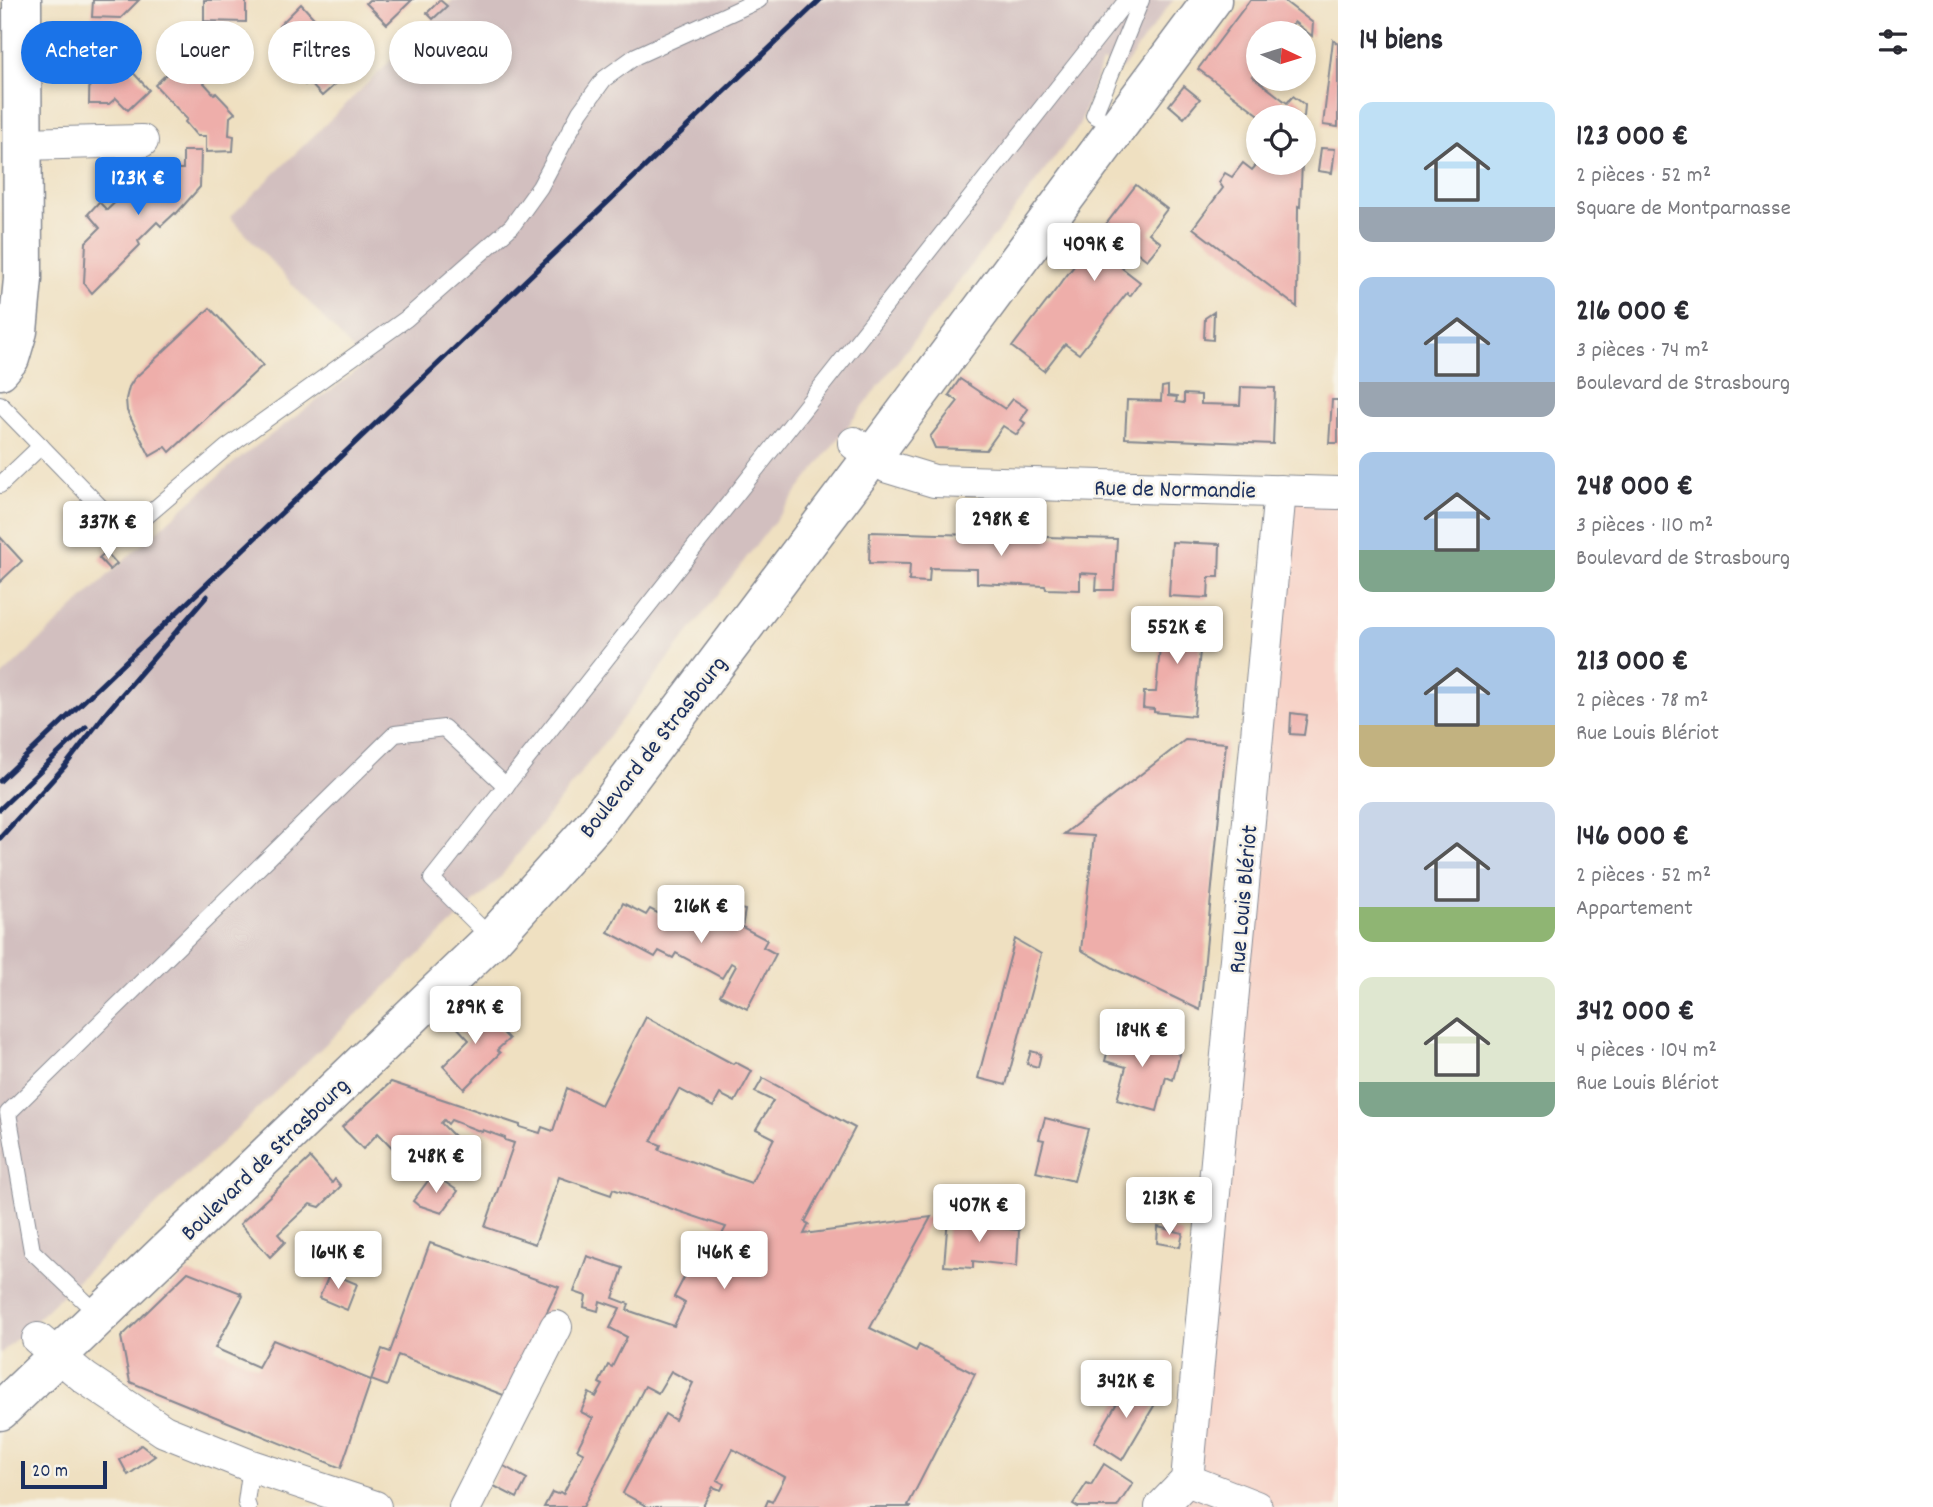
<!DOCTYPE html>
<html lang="fr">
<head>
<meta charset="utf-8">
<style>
  :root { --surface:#fff; --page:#f2f2f3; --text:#2b2b33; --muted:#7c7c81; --accent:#1a73e8 }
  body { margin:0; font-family:Dekko,sans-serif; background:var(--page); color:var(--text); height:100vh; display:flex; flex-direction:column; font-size:26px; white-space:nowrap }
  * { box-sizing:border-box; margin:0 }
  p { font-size:23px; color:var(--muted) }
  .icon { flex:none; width:38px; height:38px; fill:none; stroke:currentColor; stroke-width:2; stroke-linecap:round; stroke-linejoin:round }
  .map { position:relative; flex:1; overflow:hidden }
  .panel { display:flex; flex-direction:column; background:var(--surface); width:595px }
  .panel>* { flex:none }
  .hud { position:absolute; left:21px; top:21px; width:665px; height:63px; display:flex; gap:14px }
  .needle { width:46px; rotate:94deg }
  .buttons { position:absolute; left:1246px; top:21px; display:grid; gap:14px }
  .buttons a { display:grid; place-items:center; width:70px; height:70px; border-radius:50%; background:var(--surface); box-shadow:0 4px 10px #0003; font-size:35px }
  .scale { position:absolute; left:21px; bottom:18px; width:86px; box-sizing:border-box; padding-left:7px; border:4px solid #1b2f5e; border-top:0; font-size:19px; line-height:24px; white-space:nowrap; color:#1b2f5e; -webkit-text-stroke:5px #f7f3e8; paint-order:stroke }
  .price { position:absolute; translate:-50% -60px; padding:0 16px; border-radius:7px; background:#fff; color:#222; font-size:23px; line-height:46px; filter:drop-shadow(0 2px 4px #0008) }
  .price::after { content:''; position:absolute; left:50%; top:42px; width:21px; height:16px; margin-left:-10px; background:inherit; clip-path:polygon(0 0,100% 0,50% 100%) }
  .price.selected { background:var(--accent); color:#fff }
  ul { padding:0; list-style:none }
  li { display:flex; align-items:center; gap:21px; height:175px; padding:0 21px }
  li span { display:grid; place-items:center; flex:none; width:196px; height:140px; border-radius:14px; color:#555 }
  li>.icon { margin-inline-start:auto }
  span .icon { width:84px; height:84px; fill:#fffc; stroke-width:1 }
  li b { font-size:30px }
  h2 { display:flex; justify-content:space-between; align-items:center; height:84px; padding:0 21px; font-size:30px }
  .chip { padding:0 24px; border-radius:32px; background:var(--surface); box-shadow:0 4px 10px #0003; font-size:24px; line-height:63px }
  .chip.selected { background:var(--accent); color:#fff }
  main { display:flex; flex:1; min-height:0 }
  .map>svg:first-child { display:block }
  .built { fill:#f7d1c6 }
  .industrial { fill:#d2bfbf }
  .building { fill:#eeaeaa }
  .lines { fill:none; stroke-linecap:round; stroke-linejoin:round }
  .service-casing { stroke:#858890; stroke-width:18 }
  .minor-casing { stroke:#858890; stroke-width:34 }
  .tertiary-casing { stroke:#858890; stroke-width:41 }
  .secondary-casing { stroke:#858890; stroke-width:41 }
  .service { stroke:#fff; stroke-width:16 }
  .minor { stroke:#fff; stroke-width:32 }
  .tertiary { stroke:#fff; stroke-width:38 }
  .secondary { stroke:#fff; stroke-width:38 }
  .rail { stroke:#1b2f5e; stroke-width:5 }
  .labels { text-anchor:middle; stroke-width:5; stroke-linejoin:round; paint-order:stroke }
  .street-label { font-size:24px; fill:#1b2f5e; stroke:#f7f3e8 }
</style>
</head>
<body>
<main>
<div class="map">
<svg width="1338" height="1507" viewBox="0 0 1338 1507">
  <rect width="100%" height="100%" fill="#f7f3e8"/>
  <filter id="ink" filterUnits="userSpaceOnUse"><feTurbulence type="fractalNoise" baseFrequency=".0143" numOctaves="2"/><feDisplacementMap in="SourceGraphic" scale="14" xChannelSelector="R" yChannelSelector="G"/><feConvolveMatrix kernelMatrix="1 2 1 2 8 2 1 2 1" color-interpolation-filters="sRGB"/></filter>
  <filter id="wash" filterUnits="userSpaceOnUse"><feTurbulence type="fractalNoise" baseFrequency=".00686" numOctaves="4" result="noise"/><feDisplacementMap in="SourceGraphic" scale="28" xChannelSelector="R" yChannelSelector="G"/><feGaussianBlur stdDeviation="1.57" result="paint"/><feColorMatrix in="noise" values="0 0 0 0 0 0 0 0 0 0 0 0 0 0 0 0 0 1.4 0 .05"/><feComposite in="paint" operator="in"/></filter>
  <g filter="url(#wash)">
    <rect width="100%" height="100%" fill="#efe0c1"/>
    <!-- built -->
    <path class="built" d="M 1276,488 L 1338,493 L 1338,1507 L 1152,1507 L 1179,1477 Z"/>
    <!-- industrial -->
    <path class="industrial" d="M 453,0 L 1173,0 L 1122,69 L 1102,62 L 1079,126 L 499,879 L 0,1354 L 0,678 L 122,562 L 236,461 L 366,364 L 230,217 Z"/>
    <g id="blocks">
      <!-- building -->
      <g class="building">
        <path d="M 93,0 L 139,0 L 121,18 L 92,17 Z"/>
        <path d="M 204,0 L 246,0 L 246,22 L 204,21 Z"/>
        <path d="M 369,0 L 412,0 L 387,24 L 366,3 Z"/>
        <path d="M 440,0 L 447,6 L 433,19 L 427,13 Z"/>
        <path d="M 1250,0 L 1283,0 L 1313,23 L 1312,36 L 1294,22 L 1285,33 L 1258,33 L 1258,68 L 1252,76 L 1287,103 L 1293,96 L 1305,105 L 1304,117 L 1262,117 L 1198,69 Z"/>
        <path d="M 301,4 L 357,65 L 322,96 L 309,82 L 305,85 L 281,58 L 296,44 L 279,26 Z"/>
        <path d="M 1333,40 L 1338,44 L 1338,127 L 1323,125 Z"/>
        <path d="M 178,55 L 187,56 L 199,69 L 194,72 L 214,94 L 216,93 L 235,113 L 230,117 L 229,135 L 234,136 L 233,151 L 206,152 L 206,136 L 197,136 L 185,122 L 187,119 L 155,85 L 178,63 Z"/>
        <path d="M 90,56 L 119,57 L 149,90 L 128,110 L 116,98 L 109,104 L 89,104 Z"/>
        <path d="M 1184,86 L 1200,99 L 1184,118 L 1169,105 Z"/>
        <path d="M 1321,148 L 1335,149 L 1332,173 L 1318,171 Z"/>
        <path d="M 183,151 L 201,151 L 200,187 L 176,214 L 175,213 L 161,226 L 157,222 L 138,241 L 140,245 L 92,293 L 84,283 L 86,242 L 100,228 L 88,214 L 99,202 L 107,210 L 127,191 L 131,194 L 156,169 L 183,169 Z"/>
        <path d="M 1243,163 L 1252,170 L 1258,163 L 1302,163 L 1300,207 L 1298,206 L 1297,307 L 1193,228 L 1223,188 L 1219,182 L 1225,173 L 1232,177 Z"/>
        <path d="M 1136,185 L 1167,209 L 1149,233 L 1161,243 L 1147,260 L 1135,251 L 1122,268 L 1140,282 L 1130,296 L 1127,293 L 1079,354 L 1065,344 L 1044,371 L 1012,347 Z"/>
        <path d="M 210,308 L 263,365 L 170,452 L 166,447 L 150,456 L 127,411 L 126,399 L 129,387 L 134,379 Z"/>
        <path d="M 1214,312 L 1213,340 L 1204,339 L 1205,318 Z"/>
        <path d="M 960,379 L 1005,409 L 1013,399 L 1028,409 L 1021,420 L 1025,423 L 1017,435 L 1003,426 L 986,450 L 935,448 L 930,437 L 958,401 L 949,395 Z"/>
        <path d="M 1168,386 L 1168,396 L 1177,397 L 1176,402 L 1184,403 L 1184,394 L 1201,395 L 1201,404 L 1240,405 L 1241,387 L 1275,388 L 1273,444 L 1125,438 L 1127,400 L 1161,401 L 1162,387 Z"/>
        <path d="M 1332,400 L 1338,400 L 1338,443 L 1329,443 Z"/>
        <path d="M 870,532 L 1117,539 L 1114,590 L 1096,590 L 1097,574 L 1080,573 L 1080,590 L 1046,589 L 1045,586 L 977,583 L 977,569 L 930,568 L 929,582 L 909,581 L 910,564 L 869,563 Z"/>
        <path d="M 0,537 L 22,561 L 0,582 Z"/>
        <path d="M 1172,542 L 1220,544 L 1219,577 L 1209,577 L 1208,598 L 1169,596 Z"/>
        <path d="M 106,552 L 117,564 L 110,570 L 99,558 Z"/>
        <path d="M 1163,613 L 1203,618 L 1194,716 L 1154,712 L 1154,709 L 1143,708 L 1144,692 L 1156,692 Z"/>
        <path d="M 1291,713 L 1307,715 L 1304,735 L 1290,734 Z"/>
        <path d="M 1185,740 L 1226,743 L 1200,1010 L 1115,969 L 1081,950 L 1094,836 L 1064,834 Z"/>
        <path d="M 673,902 L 708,921 L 722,923 L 725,906 L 745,910 L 742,927 L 767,940 L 763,947 L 776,954 L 747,1009 L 720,995 L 736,966 L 731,963 L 722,978 L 676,953 L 673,958 L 659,951 L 655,957 L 608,932 L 623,903 L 646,915 L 650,909 L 665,917 Z"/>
        <path d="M 1015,939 L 1041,954 L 1006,1085 L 978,1078 Z"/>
        <path d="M 475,1003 L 509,1039 L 497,1050 L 500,1053 L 464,1089 L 443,1066 L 469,1040 L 454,1024 Z"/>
        <path d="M 646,1017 L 733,1064 L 735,1062 L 752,1071 L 735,1102 L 720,1094 L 713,1107 L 679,1089 L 651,1141 L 661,1145 L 659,1150 L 751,1183 L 774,1138 L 756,1129 L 773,1101 L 755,1092 L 763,1078 L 855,1128 L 805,1222 L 809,1224 L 804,1234 L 931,1217 L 870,1328 L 916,1351 L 919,1345 L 975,1374 L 908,1505 L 912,1507 L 765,1507 L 768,1500 L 772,1502 L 785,1477 L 733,1449 L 717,1480 L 724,1484 L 721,1490 L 713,1487 L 702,1507 L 648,1507 L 623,1493 L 665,1414 L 675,1420 L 693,1383 L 671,1371 L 658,1393 L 645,1386 L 583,1507 L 544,1507 L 552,1492 L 557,1494 L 560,1492 L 563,1494 L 584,1453 L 577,1449 L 593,1418 L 581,1412 L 589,1393 L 596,1397 L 603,1385 L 599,1383 L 608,1365 L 612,1367 L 627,1337 L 610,1328 L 620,1308 L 600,1301 L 598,1311 L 584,1307 L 586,1296 L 574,1292 L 587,1256 L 623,1268 L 613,1298 L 629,1304 L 627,1310 L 674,1326 L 685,1303 L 674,1297 L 687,1272 L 686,1272 L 698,1251 L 709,1258 L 726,1227 L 613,1189 L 611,1195 L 559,1177 L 535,1244 L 485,1227 L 514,1143 L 505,1140 L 505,1138 L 483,1130 L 482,1132 L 451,1120 L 448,1124 L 444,1120 L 441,1123 L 456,1138 L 438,1158 L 428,1149 L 411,1167 L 378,1133 L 363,1149 L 342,1127 L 391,1082 L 520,1125 L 520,1127 L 540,1133 L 542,1127 L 553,1131 L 567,1088 L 601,1105 Z"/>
        <path d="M 1113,1031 L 1156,1042 L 1155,1047 L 1180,1054 L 1173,1080 L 1166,1077 L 1157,1111 L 1117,1100 L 1126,1067 L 1105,1061 Z"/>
        <path d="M 1031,1051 L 1041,1054 L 1038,1067 L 1027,1064 Z"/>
        <path d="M 1045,1118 L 1088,1129 L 1074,1181 L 1036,1172 L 1044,1140 L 1039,1139 Z"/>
        <path d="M 310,1158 L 332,1183 L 335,1179 L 341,1186 L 320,1207 L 310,1204 L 278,1234 L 285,1242 L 270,1257 L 240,1224 Z"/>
        <path d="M 433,1174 L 458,1191 L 442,1213 L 418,1205 L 413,1201 Z"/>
        <path d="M 948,1217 L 978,1220 L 978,1226 L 1019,1230 L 1017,1266 L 973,1261 L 973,1268 L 944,1266 Z"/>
        <path d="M 1158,1227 L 1183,1233 L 1180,1247 L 1157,1243 Z"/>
        <path d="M 430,1243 L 559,1287 L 506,1396 L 398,1355 L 387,1386 L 371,1380 L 382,1349 L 390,1352 Z"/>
        <path d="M 188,1272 L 241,1293 L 240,1294 L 243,1296 L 215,1348 L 258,1367 L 273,1340 L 371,1380 L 341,1468 L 130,1382 L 121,1337 Z"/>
        <path d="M 330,1273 L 357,1284 L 347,1310 L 319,1298 Z"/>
        <path d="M 1130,1381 L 1158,1399 L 1122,1460 L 1094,1442 Z"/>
        <path d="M 141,1445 L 155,1456 L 128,1475 L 120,1460 Z"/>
        <path d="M 1104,1464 L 1133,1483 L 1117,1507 L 1078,1507 L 1073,1504 L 1087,1483 L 1091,1485 Z"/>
        <path d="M 502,1465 L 527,1479 L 517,1498 L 492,1485 Z"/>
      </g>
    </g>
  </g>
  <g filter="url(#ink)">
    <use href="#blocks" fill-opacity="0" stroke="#858890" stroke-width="2"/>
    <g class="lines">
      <defs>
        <g id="service">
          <path d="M 1117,127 L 1094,115 L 1141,0"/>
          <path d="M 0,404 L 111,518 L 143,519 L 226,448 L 406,319 L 512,226 L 540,187 L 580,112 L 604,79 L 636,56 L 759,0"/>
          <path d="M 0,485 L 41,446"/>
          <path d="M 492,939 L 432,879 L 1127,0"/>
          <path d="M 100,1316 L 32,1251 L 8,1113 L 395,734 L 444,728 L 506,786"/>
          <path d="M 248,1507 L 246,1502 L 251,1466"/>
        </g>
        <g id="minor">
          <path d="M 22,144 L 142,141"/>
          <path d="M 854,443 L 872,457 L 888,467 L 934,481 L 1338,493"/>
          <path d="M 38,1339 L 85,1378 L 164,1431 L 251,1466 L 375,1507"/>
          <path d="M 1187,1480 L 1256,1507"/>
          <path d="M 465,1507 L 556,1327"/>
          <path d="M 1161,1507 L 1187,1480 L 1280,491"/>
        </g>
        <path id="tertiary" d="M 0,1411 L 492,939 L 596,823 L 872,457 L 1212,0"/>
        <path id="secondary" d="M 0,370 L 10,358 L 18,331 L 23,279 L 22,0"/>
      </defs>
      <!-- service casing -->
      <use href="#service" class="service-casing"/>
      <!-- minor casing -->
      <use href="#minor" class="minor-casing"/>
      <!-- tertiary casing -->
      <use href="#tertiary" class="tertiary-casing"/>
      <!-- secondary casing -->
      <use href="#secondary" class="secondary-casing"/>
      <!-- service -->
      <use href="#service" class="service"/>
      <!-- minor -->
      <use href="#minor" class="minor"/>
      <!-- tertiary -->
      <use href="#tertiary" class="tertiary"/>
      <!-- secondary -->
      <use href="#secondary" class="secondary"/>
      <!-- rail -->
      <g class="rail">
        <path d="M 0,781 L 820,0"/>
        <path d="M 0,809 L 86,727"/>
        <path d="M 0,838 L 65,766 L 106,713 L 207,596"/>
      </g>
    </g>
  </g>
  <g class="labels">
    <!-- street labels -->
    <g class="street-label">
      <text transform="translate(1175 488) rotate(1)" y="8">Rue de Normandie</text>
      <text transform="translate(652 746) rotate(-52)" y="8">Boulevard de Strasbourg</text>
      <text transform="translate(1242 899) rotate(-85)" y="8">Rue Louis Blériot</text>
      <text transform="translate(264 1158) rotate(-44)" y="8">Boulevard de Strasbourg</text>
    </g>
  </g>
</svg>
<div class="buttons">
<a><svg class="needle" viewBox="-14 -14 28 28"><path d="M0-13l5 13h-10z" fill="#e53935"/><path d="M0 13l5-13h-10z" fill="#7c7c81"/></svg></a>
<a><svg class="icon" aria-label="locate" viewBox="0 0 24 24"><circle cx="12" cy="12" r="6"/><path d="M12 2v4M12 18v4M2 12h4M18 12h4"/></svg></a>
</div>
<div class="scale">20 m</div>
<b class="price selected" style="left:138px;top:217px">123K €</b>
<b class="price" style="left:1094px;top:283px">409K €</b>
<b class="price" style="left:1001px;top:558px">298K €</b>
<b class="price" style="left:108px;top:561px">337K €</b>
<b class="price" style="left:1177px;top:666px">552K €</b>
<b class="price" style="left:701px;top:945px">216K €</b>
<b class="price" style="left:475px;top:1046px">289K €</b>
<b class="price" style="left:1142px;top:1069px">184K €</b>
<b class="price" style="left:436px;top:1195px">248K €</b>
<b class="price" style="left:1169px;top:1237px">213K €</b>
<b class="price" style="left:979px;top:1244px">407K €</b>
<b class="price" style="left:338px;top:1291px">164K €</b>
<b class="price" style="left:724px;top:1291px">146K €</b>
<b class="price" style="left:1126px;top:1420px">342K €</b>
<div class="hud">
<a class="chip selected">Acheter</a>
<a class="chip">Louer</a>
<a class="chip">Filtres</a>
<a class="chip">Nouveau</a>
</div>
</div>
<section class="panel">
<h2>14 biens<svg class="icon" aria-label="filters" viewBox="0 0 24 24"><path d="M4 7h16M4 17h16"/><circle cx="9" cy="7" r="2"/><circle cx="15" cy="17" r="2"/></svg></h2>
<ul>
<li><span style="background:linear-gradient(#bfe0f5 75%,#9aa5b1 0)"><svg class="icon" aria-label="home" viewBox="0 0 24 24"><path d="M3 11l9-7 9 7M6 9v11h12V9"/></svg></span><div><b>123 000 €</b><p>2 pièces · 52 m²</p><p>Square de Montparnasse</p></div></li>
<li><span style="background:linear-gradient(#a9c7e8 75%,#9aa5b1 0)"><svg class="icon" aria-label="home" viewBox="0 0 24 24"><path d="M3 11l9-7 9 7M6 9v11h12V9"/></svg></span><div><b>216 000 €</b><p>3 pièces · 74 m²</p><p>Boulevard de Strasbourg</p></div></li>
<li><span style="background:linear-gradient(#a9c7e8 70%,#7fa58c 0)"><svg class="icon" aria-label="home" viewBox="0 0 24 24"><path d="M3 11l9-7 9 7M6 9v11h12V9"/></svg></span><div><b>248 000 €</b><p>3 pièces · 110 m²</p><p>Boulevard de Strasbourg</p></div></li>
<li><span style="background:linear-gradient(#a9c7e8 70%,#c2b280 0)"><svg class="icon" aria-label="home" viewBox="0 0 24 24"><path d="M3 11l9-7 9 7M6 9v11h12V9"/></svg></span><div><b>213 000 €</b><p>2 pièces · 78 m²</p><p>Rue Louis Blériot</p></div></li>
<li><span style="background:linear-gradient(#c9d6e8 75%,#8fb573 0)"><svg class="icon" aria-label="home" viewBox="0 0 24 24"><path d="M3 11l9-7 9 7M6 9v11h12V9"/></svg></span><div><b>146 000 €</b><p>2 pièces · 52 m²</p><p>Appartement</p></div></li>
<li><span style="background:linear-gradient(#dfe7d0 75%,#7fa58c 0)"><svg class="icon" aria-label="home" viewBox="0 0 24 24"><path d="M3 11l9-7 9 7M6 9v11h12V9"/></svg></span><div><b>342 000 €</b><p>4 pièces · 104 m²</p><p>Rue Louis Blériot</p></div></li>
</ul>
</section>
</main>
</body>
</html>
